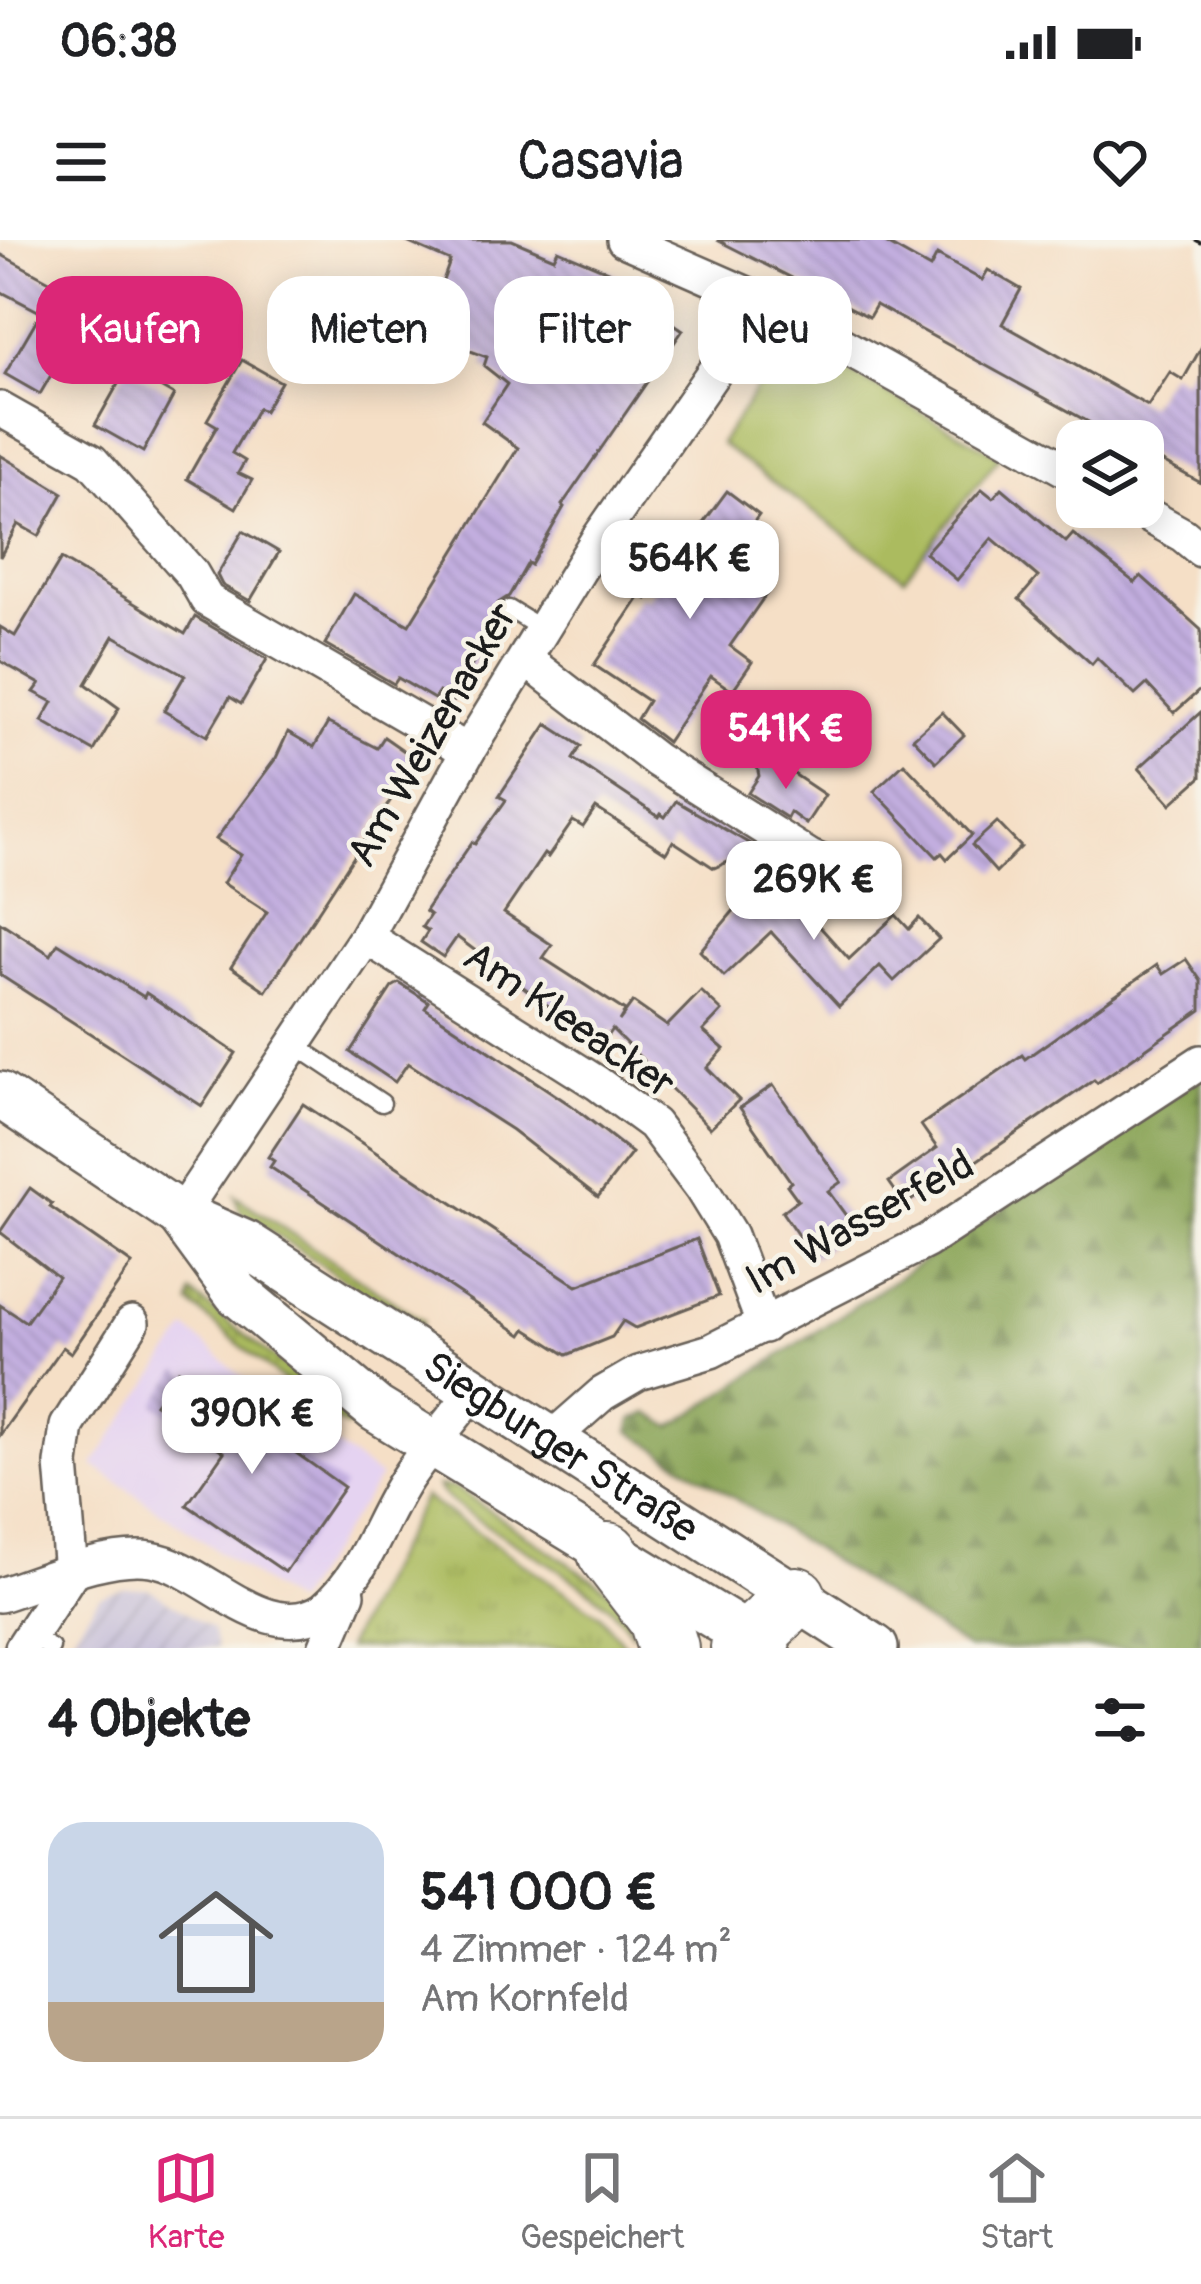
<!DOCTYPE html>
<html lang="de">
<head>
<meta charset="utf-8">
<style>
  :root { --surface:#fff; --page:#f2f2f2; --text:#202124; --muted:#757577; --line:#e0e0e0; --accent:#db2777 }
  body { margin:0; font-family:Pangolin,sans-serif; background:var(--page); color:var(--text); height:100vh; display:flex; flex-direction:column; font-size:45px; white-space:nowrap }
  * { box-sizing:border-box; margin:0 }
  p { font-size:39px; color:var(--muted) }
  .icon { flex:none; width:66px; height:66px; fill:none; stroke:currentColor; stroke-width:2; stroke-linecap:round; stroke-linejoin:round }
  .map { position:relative; height:1408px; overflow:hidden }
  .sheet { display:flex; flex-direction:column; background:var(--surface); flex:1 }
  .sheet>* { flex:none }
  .guide { position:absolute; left:36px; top:36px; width:1131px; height:108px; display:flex; gap:24px }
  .tools { position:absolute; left:1056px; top:180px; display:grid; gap:24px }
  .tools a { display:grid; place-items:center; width:108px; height:108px; border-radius:24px; background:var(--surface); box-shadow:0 6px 30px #0003; font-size:60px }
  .price { position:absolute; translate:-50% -102px; padding:0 27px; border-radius:24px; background:#fff; color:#222; font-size:39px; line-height:78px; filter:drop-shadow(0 3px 6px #0008) }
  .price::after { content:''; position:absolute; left:50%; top:72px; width:36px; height:27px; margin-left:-18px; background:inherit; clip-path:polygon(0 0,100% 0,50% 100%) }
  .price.current { background:var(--accent); color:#fff }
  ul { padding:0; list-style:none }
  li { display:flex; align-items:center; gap:36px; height:300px; padding:0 48px }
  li+li { border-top:3px solid var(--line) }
  li span { display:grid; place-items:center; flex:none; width:336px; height:240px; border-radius:36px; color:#555 }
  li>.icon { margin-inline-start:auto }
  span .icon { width:144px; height:144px; fill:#fffc; stroke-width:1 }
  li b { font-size:51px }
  h2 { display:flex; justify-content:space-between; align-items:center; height:144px; padding:0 48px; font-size:51px }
  .tag { padding:0 42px; border-radius:36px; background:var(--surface); box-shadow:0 6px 30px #0003; font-size:42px; line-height:108px }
  .tag.current { background:var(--accent); color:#fff }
  .status { display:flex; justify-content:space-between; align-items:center; height:84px; padding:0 60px; background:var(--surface); direction:ltr }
  .status svg { height:33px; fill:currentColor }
  header { display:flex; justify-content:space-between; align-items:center; height:156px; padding:0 48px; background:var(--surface); font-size:54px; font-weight:600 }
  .tab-bar { display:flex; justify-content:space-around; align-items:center; height:168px; border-top:3px solid var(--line); background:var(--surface); font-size:33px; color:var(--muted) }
  .tab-bar a { display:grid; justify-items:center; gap:6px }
  .tab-bar .current { color:var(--accent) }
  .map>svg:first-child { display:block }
  .built { fill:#e5d3f1 }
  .industrial { fill:url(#industrial-furrows) }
  .grass { fill:url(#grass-tufts); stroke:#646c3d; stroke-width:3 }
  .forest { fill:url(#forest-firs); stroke:#526038; stroke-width:3 }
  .park { fill:#abbb5e; stroke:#646c3d; stroke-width:3 }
  .building { fill:url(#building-back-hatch); fill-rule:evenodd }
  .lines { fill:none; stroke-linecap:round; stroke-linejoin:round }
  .service-casing { stroke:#686058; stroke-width:21 }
  .minor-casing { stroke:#686058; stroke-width:38 }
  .secondary-casing { stroke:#686058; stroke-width:50 }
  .motorway-casing { stroke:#686058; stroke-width:64 }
  .service { stroke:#fff; stroke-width:16 }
  .minor { stroke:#fff; stroke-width:33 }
  .secondary { stroke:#fff; stroke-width:45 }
  .motorway { stroke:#fff; stroke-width:60 }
  .tram { stroke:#1c1c1c; stroke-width:3 }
  .labels { text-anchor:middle; stroke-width:9; stroke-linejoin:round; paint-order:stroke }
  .street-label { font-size:42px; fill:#1c1c1c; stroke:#f7f3e8 }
</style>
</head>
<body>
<div class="status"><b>06:38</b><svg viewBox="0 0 49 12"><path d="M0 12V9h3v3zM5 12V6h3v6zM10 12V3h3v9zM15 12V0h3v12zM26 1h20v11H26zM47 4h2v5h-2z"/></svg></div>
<header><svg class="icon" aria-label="menu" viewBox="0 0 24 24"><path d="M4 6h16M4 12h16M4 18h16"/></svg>Casavia<svg class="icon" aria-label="heart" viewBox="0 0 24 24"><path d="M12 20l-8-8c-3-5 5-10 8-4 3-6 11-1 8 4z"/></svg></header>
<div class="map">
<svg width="1201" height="1408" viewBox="0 0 1201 1408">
  <defs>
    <pattern id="industrial-furrows" width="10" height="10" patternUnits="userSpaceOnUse" patternTransform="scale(3)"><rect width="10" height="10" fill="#c7c0d9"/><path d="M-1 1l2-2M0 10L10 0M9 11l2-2" fill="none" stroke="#aaa4ba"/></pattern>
    <pattern id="grass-tufts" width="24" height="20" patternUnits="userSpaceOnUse" patternTransform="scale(3)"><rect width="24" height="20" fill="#abbb5e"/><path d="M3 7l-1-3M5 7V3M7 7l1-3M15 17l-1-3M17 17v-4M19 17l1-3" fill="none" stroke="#93a051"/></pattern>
    <pattern id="forest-firs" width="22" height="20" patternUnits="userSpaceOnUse" patternTransform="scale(3)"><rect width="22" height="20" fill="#88a355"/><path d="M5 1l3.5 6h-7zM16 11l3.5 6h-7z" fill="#6e8446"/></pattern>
    <pattern id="building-back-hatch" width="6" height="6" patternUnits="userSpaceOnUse" patternTransform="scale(3)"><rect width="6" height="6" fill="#c2aedf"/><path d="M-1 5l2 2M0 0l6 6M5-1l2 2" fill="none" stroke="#a695bf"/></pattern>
  </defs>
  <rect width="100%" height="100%" fill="#f7f3e8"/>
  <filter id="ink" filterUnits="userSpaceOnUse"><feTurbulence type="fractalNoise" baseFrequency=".00833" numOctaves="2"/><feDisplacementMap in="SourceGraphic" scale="24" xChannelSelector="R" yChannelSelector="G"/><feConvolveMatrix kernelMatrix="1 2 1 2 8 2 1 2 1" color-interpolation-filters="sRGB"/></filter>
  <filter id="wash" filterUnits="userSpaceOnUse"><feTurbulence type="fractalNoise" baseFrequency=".004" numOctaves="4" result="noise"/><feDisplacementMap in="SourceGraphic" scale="48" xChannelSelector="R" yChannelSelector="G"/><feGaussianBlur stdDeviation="2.7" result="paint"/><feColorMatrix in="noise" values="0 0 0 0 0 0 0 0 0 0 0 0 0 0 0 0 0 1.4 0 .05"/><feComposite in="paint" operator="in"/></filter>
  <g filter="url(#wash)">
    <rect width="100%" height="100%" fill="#f5dfc6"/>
    <!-- built -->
    <path class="built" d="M 187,1089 L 253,1146 L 380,1237 L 294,1364 L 93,1225 Z"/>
    <!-- industrial -->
    <path class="industrial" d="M 148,1348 L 212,1389 L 217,1408 L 64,1408 L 99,1357 L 122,1349 Z"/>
    <!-- grass -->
    <g class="grass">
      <path d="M 235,956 L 423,1081 L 419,1089 L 240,971 Z"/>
      <path d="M 192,1054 L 356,1182 L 346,1187 L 313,1165 L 190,1064 Z"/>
      <path d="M 438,1246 L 455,1248 L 603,1346 L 623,1363 L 633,1395 C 601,1346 536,1318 489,1287 C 472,1276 447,1263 438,1246 Z"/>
      <path d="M 424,1257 L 600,1375 L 627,1408 L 346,1408 Z"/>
    </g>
    <!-- forest -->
    <path class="forest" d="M 1201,837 L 1201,1408 L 967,1408 L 630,1191 L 632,1180 L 649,1173 L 672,1187 Z"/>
    <!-- park -->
    <path class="park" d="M 790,99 L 1000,216 L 904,338 L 720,204 Z"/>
    <g id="blocks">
      <!-- building -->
      <g class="building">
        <path d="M 402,0 L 512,0 L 554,18 L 558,10 L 629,40 L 624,50 L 683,90 L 562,265 L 564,267 L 531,325 L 528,323 L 509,356 L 498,363 L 498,376 L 453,461 L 439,452 L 434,459 L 398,438 L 394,444 L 325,404 L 354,354 L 409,385 L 518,208 L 482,182 L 507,144 L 484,126 L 487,117 L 424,94 L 450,21 ZM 579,59 L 639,82 L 602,135 L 559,105 Z"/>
        <path d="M 717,0 L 880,0 L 930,28 L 937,15 L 982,40 L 988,30 L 1021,49 L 1002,84 L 1148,166 L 1170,132 L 1183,140 L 1201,108 L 1201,243 L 1143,211 L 1143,201 L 1123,201 L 876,65 L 869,77 Z"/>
        <path d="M 0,14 L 55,44 L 40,72 L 0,51 Z"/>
        <path d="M 37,79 L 72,99 L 40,154 L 5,134 Z"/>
        <path d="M 111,81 L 143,99 L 127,128 L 95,110 Z"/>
        <path d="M 242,120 L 281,142 L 264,171 L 258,168 L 232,213 L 245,221 L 238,233 L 252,240 L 236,268 L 187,239 L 217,186 L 207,180 Z"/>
        <path d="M 127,128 L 174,155 L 143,212 L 95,185 Z"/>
        <path d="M 0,215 L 63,253 L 39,296 L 18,284 L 0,317 Z"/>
        <path d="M 1002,248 L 1066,302 L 1073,294 L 1135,343 L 1141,336 L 1201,390 L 1201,449 L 1174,473 L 1147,444 L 1135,455 L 1097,418 L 1092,424 L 1019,359 L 1038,337 L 992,298 L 957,340 L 925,313 L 982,249 L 993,258 Z"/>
        <path d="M 727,251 L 759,275 L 734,309 L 776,340 L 730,406 L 752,422 L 732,451 L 711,436 L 667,502 L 637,479 L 648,461 L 594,425 L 641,355 L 647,359 Z"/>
        <path d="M 243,291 L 279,312 L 250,361 L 222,345 L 217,335 Z"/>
        <path d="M 61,319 L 185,394 L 195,377 L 267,419 L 241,464 L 230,457 L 207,496 L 164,471 L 185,435 L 114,396 L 86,444 L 119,468 L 94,511 L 42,481 L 53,462 L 34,452 L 40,444 L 0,421 L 0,387 L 15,396 Z"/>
        <path d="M 942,472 L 964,495 L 936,522 L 913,498 Z"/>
        <path d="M 1201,472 L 1201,537 L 1171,564 L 1139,528 Z"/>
        <path d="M 328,483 L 377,508 L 384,497 L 417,520 L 266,751 L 231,727 L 267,672 L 223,643 L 241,615 L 216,599 L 276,518 L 288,492 L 314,507 Z"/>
        <path d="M 547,484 L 581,506 L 573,519 L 659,577 L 661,574 L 665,577 L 676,561 L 750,604 L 743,615 L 714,628 L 673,601 L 666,613 L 596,568 L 583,587 L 573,581 L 548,617 L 544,614 L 504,673 L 552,705 L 543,718 L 625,771 L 619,781 L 633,762 L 667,786 L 701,751 L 722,771 L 703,791 L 724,809 L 707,828 L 739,860 L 710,888 L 612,789 L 601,805 L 552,773 L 554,770 L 457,697 L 443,717 L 421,702 L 428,691 L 422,687 L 430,675 L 425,671 L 472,602 L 475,604 L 506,560 L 499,556 Z"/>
        <path d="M 776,522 L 825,555 L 806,584 L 790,572 L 787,578 L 748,553 L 759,536 L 757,526 Z"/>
        <path d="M 904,523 L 972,595 L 947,619 L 942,613 L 937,617 L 874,551 Z"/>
        <path d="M 997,582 L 1021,607 L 996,632 L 972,605 Z"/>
        <path d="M 761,638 L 776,654 L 784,647 L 849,719 L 896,675 L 909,689 L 919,678 L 939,699 L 894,741 L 880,726 L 839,766 L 771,692 L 724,736 L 700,711 Z"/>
        <path d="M 0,682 L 51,715 L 58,703 L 144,757 L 146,753 L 236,813 L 202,866 L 0,735 Z"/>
        <path d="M 1186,719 L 1201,741 L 1201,770 L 1097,843 L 1094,840 L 956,935 L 953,931 L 905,965 L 889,942 L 937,908 L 921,885 L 1022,815 L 1025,819 L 1157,725 L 1163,734 Z"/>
        <path d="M 399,743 L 429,762 L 425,768 L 572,866 L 632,913 L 598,957 L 512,890 L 408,823 L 395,842 L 350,812 L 392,747 Z"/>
        <path d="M 773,845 L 841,942 L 828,951 L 855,988 L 813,1017 L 782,972 L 798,960 L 787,945 L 791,942 L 740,868 Z"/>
        <path d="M 303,864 L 577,1046 L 697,999 L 719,1056 L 635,1088 L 623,1081 L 612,1097 L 567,1115 L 526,1089 L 522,1095 L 270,927 L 274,921 L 268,917 Z"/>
        <path d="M 30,948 L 52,964 L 50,967 L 132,1024 L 71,1113 L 63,1107 L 0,1195 L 0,1065 L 26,1082 L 58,1037 L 0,992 Z"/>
        <path d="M 179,1130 L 344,1247 L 285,1332 L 187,1265 L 224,1212 L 155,1164 Z"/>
      </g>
    </g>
  </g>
  <g filter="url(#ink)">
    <use href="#blocks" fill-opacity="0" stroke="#686058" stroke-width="3"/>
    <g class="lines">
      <defs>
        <g id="service">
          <path d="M 509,369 L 543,390"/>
          <path d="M 295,805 L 382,863"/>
          <path d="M 30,1396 L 51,1408"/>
        </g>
        <g id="minor">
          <path d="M 624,0 L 763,61 L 1077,236"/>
          <path d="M 0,169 L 92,221 L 192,334 L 207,360 L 468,511"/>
          <path d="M 1133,267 L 1183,295 L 1201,310"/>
          <path d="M 525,419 L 656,520 L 810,617 L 832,626 L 860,629"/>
          <path d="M 366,697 L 597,843 L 653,884 L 701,948 L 730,995 L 764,1086"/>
          <path d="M 180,975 L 366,697 L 468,511 L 598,299 L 763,61"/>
          <path d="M 552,1198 L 602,1154 L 638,1133 L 711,1111 L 927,1001 L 1201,822"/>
          <path d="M 0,1355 C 41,1342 108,1312 151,1319 C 205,1327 267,1408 324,1369 C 366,1333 378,1282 407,1238 C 427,1208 452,1180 474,1151"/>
          <path d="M 22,1408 L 71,1333 L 62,1224 L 67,1186 L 132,1083"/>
          <path d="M 325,1408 L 348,1354"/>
        </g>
        <g id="secondary">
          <path id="s1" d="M 0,855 L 180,975 L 246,1004 L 875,1408"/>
          <path d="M 182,978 L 237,1053 L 376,1169 L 767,1408"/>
        </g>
        <g id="motorway">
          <path d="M 608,1313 L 659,1379 L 668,1408"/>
          <path d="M 741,1408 L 796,1357"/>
        </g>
      </defs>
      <!-- service casing -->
      <use href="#service" class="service-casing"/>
      <!-- minor casing -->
      <use href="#minor" class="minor-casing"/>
      <!-- secondary casing -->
      <use href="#secondary" class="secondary-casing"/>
      <!-- motorway casing -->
      <use href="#motorway" class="motorway-casing"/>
      <!-- service -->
      <use href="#service" class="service"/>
      <!-- minor -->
      <use href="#minor" class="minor"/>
      <!-- secondary -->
      <use href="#secondary" class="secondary"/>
      <!-- motorway -->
      <use href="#motorway" class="motorway"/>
      <!-- tram -->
      <path class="tram" d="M 1195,0 L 1201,3"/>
    </g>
  </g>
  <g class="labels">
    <!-- street labels -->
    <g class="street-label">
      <text transform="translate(431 494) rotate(-60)" y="15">Am Weizenacker</text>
      <text transform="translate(570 779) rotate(34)" y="15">Am Kleeacker</text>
      <text transform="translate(859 981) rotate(-29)" y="15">Im Wasserfeld</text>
      <text dy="15" stroke="none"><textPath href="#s1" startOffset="663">Siegburger Straße</textPath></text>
    </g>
  </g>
</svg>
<div class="tools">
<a><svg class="icon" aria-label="layers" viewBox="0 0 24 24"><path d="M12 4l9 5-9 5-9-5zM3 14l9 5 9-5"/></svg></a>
</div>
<b class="price" style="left:690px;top:382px">564K €</b>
<b class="price current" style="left:786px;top:552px">541K €</b>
<b class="price" style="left:814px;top:703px">269K €</b>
<b class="price" style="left:252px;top:1237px">390K €</b>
<div class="guide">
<a class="tag current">Kaufen</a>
<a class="tag">Mieten</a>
<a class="tag">Filter</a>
<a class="tag">Neu</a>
</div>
</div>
<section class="sheet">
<h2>4 Objekte<svg class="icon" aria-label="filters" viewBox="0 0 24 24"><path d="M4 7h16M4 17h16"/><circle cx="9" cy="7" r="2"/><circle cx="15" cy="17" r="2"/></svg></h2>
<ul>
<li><span style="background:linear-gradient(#c9d6e8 75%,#b9a48a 0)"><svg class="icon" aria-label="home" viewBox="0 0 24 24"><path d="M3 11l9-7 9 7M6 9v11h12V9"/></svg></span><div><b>541 000 €</b><p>4 Zimmer · 124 m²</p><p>Am Kornfeld</p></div></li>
</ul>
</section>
<nav class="tab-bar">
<a class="current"><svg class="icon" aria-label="map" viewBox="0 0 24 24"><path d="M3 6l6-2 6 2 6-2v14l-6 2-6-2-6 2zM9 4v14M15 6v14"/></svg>Karte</a>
<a><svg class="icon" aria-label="saved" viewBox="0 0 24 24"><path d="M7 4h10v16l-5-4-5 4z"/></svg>Gespeichert</a>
<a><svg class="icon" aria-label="home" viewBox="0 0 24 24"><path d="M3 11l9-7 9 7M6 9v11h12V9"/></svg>Start</a>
</nav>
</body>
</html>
